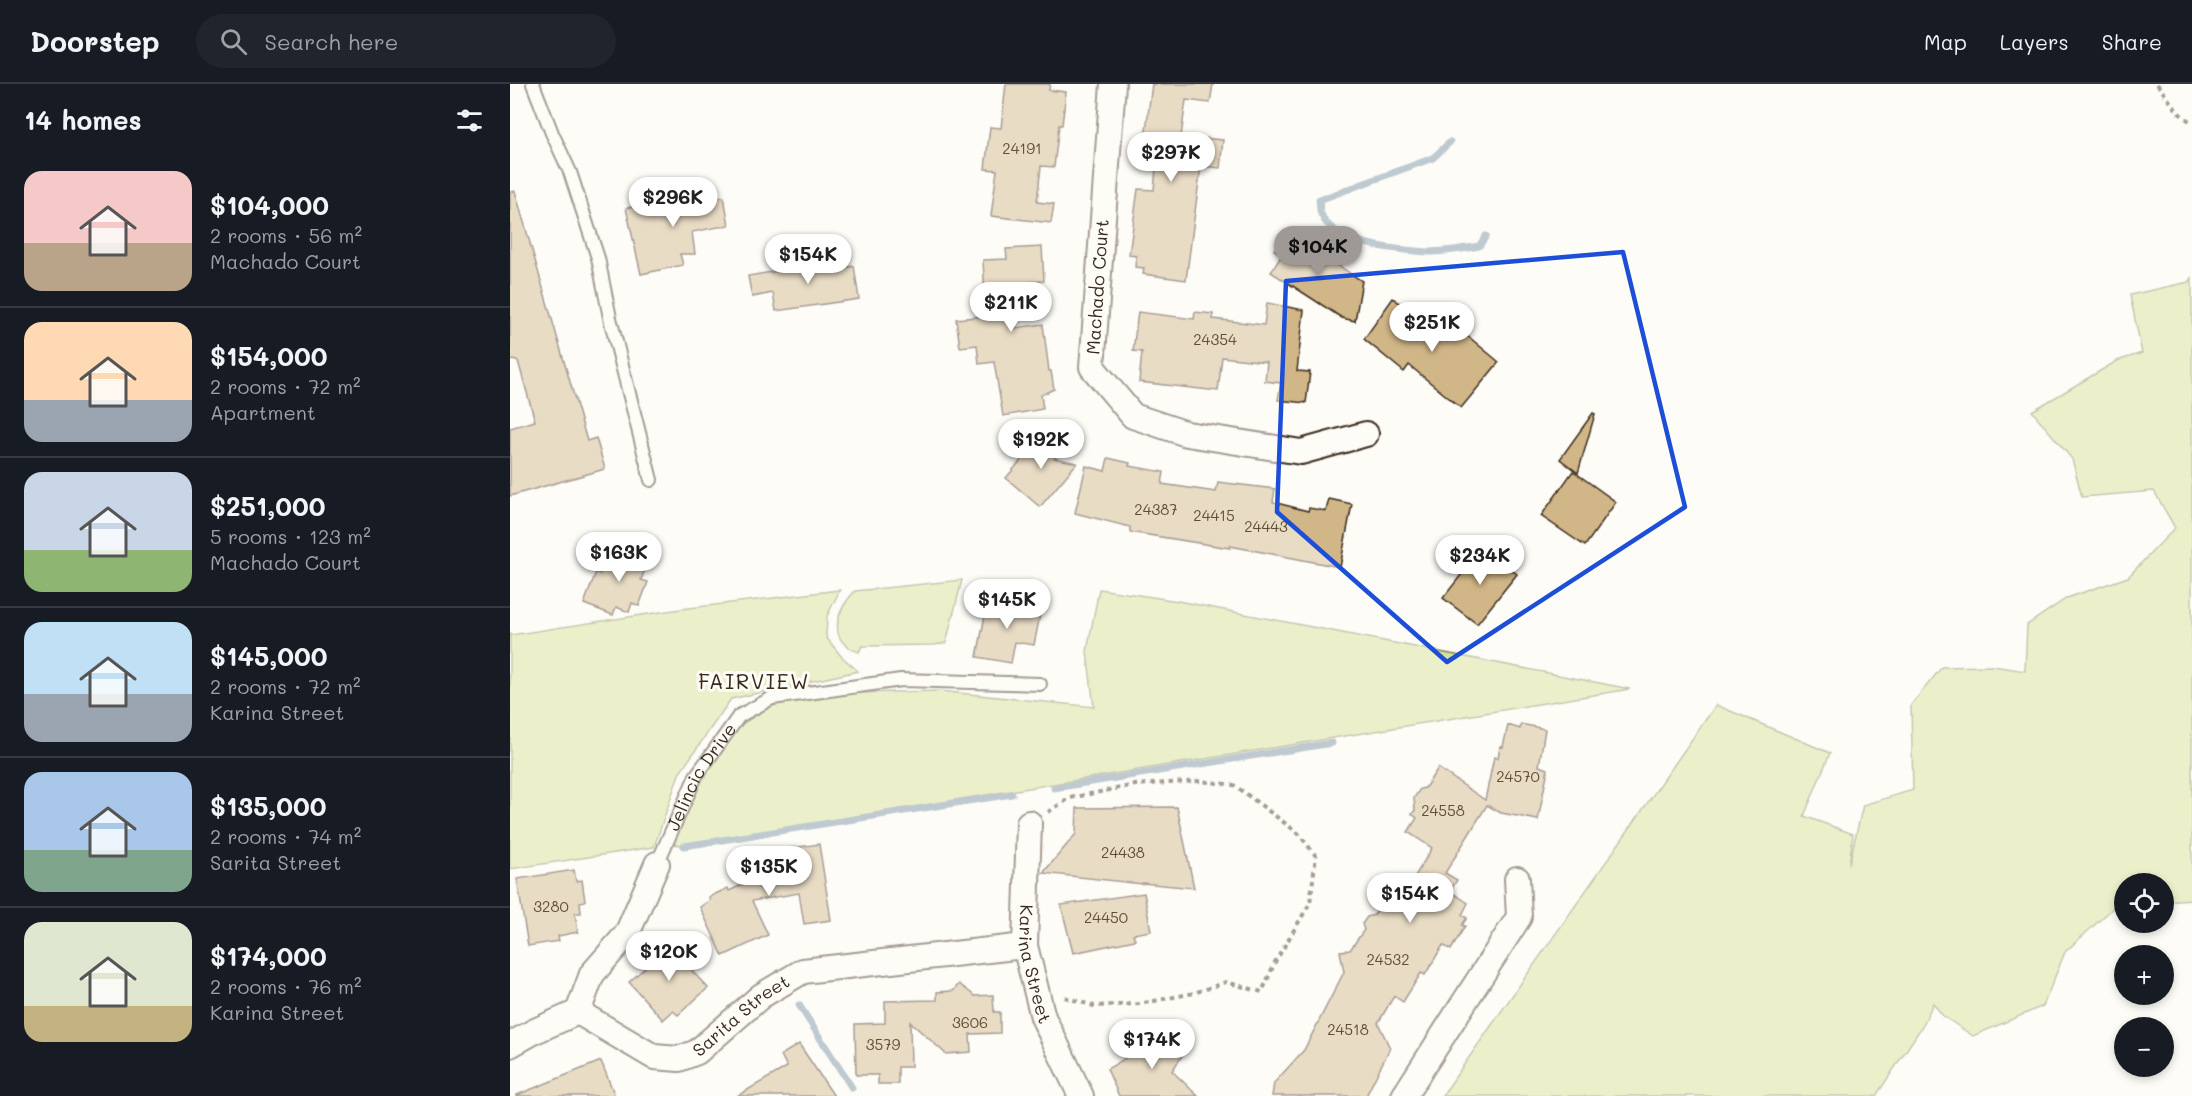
<!DOCTYPE html>
<html lang="en">
<head>
<meta charset="utf-8">
<style>
  :root { --surface:#171b24; --page:#20242c; --text:#f1f3f6; --muted:#9ea1a6; --line:#363941; --accent:#9f9995 }
  body { margin:0; font-family:Mali,sans-serif; background:var(--page); color:var(--text); height:100vh; display:flex; flex-direction:column; font-size:22px; white-space:nowrap }
  * { box-sizing:border-box; margin:0 }
  p { font-size:20px; color:var(--muted) }
  .icon { flex:none; width:33px; height:33px; fill:none; stroke:currentColor; stroke-width:2; stroke-linecap:round; stroke-linejoin:round }
  .map { position:relative; flex:1; overflow:hidden }
  .side { display:flex; flex-direction:column; background:var(--surface); width:510px }
  .side>* { flex:none }
  .fabs { position:absolute; left:1604px; top:789px; display:grid; gap:12px }
  .fabs a { display:grid; place-items:center; width:60px; height:60px; border-radius:50%; background:var(--surface); box-shadow:0 3px 9px #0003; font-size:30px }
  .price { position:absolute; translate:-50% -51px; padding:0 14px; border-radius:21px; background:#fff; color:#222; font-size:20px; line-height:39px; filter:drop-shadow(0 2px 3px #0008) }
  .price::after { content:''; position:absolute; left:50%; top:36px; width:18px; height:14px; margin-left:-9px; background:inherit; clip-path:polygon(0 0,100% 0,50% 100%) }
  .price.selected { background:var(--accent); color:#111 }
  ul { padding:0; list-style:none }
  li { display:flex; align-items:center; gap:18px; height:150px; padding:0 24px }
  li+li { border-top:2px solid var(--line) }
  li span { display:grid; place-items:center; flex:none; width:168px; height:120px; border-radius:18px; color:#555 }
  li>.icon { margin-inline-start:auto }
  span .icon { width:72px; height:72px; fill:#fffc; stroke-width:1 }
  li b { font-size:26px }
  h2 { display:flex; justify-content:space-between; align-items:center; height:72px; padding:0 24px; font-size:26px }
  header { display:flex; align-items:center; gap:36px; box-sizing:border-box; height:84px; padding:0 30px; background:var(--surface); border-bottom:2px solid var(--line) }
  header strong { font-size:28px }
  nav { display:flex; gap:33px; margin-inline-start:auto; font-size:21px }
  .search { width:420px; height:54px; background:var(--page); display:flex; align-items:center; gap:15px; box-sizing:border-box; padding:0 21px; border-radius:33px; color:var(--muted); font-size:22px }
  main { display:flex; flex:1; min-height:0 }
  .map>svg:first-child { display:block }
  .green { fill:#d5e396; stroke:#88865a; stroke-width:1.5 }
  .lines { fill:none; stroke-linecap:round; stroke-linejoin:round }
  .stream { stroke:#738ea1; stroke-width:7 }
  .building { fill:#d1b687; stroke:#3b2a1e; stroke-width:1.5 }
  .service-casing { stroke:#3b2a1e; stroke-width:16 }
  .minor-casing { stroke:#3b2a1e; stroke-width:28 }
  .path { stroke:#3b2a1e; stroke-width:4; stroke-dasharray:4.5 4.5; stroke-linecap:butt }
  .service { stroke:#fdfcf7; stroke-width:12 }
  .minor { stroke:#fdfcf7; stroke-width:24 }
  .marked { fill:none; stroke:#1d4ed8; stroke-width:4.5; stroke-linejoin:round }
  .labels { text-anchor:middle; stroke-width:6; stroke-linejoin:round; paint-order:stroke }
  .number-label { font-size:15px; fill:#604d38 }
  .street-label { font-size:18px; fill:#3b2a1e; stroke:#fdfcf7 }
  .quarter-label { font-size:21px; letter-spacing:1.5px; fill:#3b2a1e; stroke:#fdfcf7 }
</style>
</head>
<body>
<header>
<strong>Doorstep</strong>
<div class="search"><svg class="icon" aria-label="search" viewBox="0 0 24 24"><circle cx="10" cy="10" r="6"/><path d="M15 15l6 6"/></svg>Search here</div>
<nav><a>Map</a><a>Layers</a><a>Share</a></nav>
</header>
<main>
<section class="side">
<h2>14 homes<svg class="icon" aria-label="filters" viewBox="0 0 24 24"><path d="M4 7h16M4 17h16"/><circle cx="9" cy="7" r="2"/><circle cx="15" cy="17" r="2"/></svg></h2>
<ul>
<li><span style="background:linear-gradient(#f6c9c9 60%,#b9a48a 0)"><svg class="icon" aria-label="home" viewBox="0 0 24 24"><path d="M3 11l9-7 9 7M6 9v11h12V9"/></svg></span><div><b>$104,000</b><p>2 rooms · 56 m²</p><p>Machado Court</p></div></li>
<li><span style="background:linear-gradient(#ffd9b3 65%,#9aa5b1 0)"><svg class="icon" aria-label="home" viewBox="0 0 24 24"><path d="M3 11l9-7 9 7M6 9v11h12V9"/></svg></span><div><b>$154,000</b><p>2 rooms · 72 m²</p><p>Apartment</p></div></li>
<li><span style="background:linear-gradient(#c9d6e8 65%,#8fb573 0)"><svg class="icon" aria-label="home" viewBox="0 0 24 24"><path d="M3 11l9-7 9 7M6 9v11h12V9"/></svg></span><div><b>$251,000</b><p>5 rooms · 123 m²</p><p>Machado Court</p></div></li>
<li><span style="background:linear-gradient(#bfe0f5 60%,#9aa5b1 0)"><svg class="icon" aria-label="home" viewBox="0 0 24 24"><path d="M3 11l9-7 9 7M6 9v11h12V9"/></svg></span><div><b>$145,000</b><p>2 rooms · 72 m²</p><p>Karina Street</p></div></li>
<li><span style="background:linear-gradient(#a9c7e8 65%,#7fa58c 0)"><svg class="icon" aria-label="home" viewBox="0 0 24 24"><path d="M3 11l9-7 9 7M6 9v11h12V9"/></svg></span><div><b>$135,000</b><p>2 rooms · 74 m²</p><p>Sarita Street</p></div></li>
<li><span style="background:linear-gradient(#dfe7d0 70%,#c2b280 0)"><svg class="icon" aria-label="home" viewBox="0 0 24 24"><path d="M3 11l9-7 9 7M6 9v11h12V9"/></svg></span><div><b>$174,000</b><p>2 rooms · 76 m²</p><p>Karina Street</p></div></li>
</ul>
</section>
<div class="map">
<svg width="1682" height="1012" viewBox="0 0 1682 1012">
  <rect width="100%" height="100%" fill="#fdfcf7"/>
  <filter id="ink" filterUnits="userSpaceOnUse"><feTurbulence type="fractalNoise" baseFrequency=".0167" numOctaves="2"/><feDisplacementMap in="SourceGraphic" scale="12" xChannelSelector="R" yChannelSelector="G"/><feConvolveMatrix kernelMatrix="1 2 1 2 8 2 1 2 1" color-interpolation-filters="sRGB"/></filter>
  <g filter="url(#ink)">
    <!-- green -->
    <g class="green">
      <path d="M 1682,194 L 1682,815 L 1653,817 L 1653,800 L 1614,800 L 1614,814 L 1555,868 L 1533,922 L 1463,952 L 1433,932 L 1423,919 L 1413,941 L 1366,1012 L 932,1012 L 1206,621 L 1320,669 L 1294,732 L 1343,750 L 1339,780 L 1353,721 L 1403,706 L 1401,621 L 1432,583 L 1483,582 L 1515,587 L 1517,541 L 1557,514 L 1618,493 L 1665,444 L 1644,407 L 1572,413 L 1562,375 L 1522,327 L 1607,277 L 1632,269 L 1620,211 L 1679,198 Z"/>
      <path d="M 452,496 L 436,559 L 424,561 L 352,562 L 349,568 C 316,557 326,527 345,507 Z"/>
      <path d="M 589,505 L 668,517 L 1120,605 L 172,761 L 162,760 L 197,684 L 232,640 L 261,622 L 294,615 L 346,609 L 429,607 L 584,623 L 577,567 Z"/>
      <path d="M 330,506 L 317,532 L 316,553 L 331,572 L 348,587 L 221,615 L 169,690 L 144,763 L 0,785 L 0,549 L 1,551 L 171,525 Z"/>
    </g>
    <g class="lines">
      <!-- stream -->
      <g class="stream">
        <path d="M 940,58 L 923,74 L 809,116 C 810,120 809,126 811,130 C 823,161 889,166 918,168 C 934,168 952,165 969,162 L 976,152"/>
        <path d="M 544,704 L 822,659"/>
        <path d="M 174,762 L 502,710"/>
        <path d="M 289,921 L 342,1004"/>
      </g>
    </g>
    <!-- building -->
    <g class="building">
      <path d="M 496,0 L 540,0 L 539,6 L 556,8 L 552,41 L 549,41 L 544,83 L 531,82 L 527,118 L 544,120 L 541,139 L 481,132 L 487,86 L 475,85 L 480,43 L 491,44 Z"/>
      <path d="M 642,0 L 703,0 L 700,19 L 676,16 L 671,52 L 713,56 L 710,84 L 691,82 L 676,196 L 633,190 L 634,184 L 625,183 L 626,172 L 619,171 L 628,105 L 644,106 L 647,71 L 633,69 Z"/>
      <path d="M 5,107 L 77,357 L 86,354 L 95,385 L 0,412 L 0,344 L 25,337 L 8,277 L 0,276 L 0,108 Z"/>
      <path d="M 200,107 L 201,114 L 214,113 L 219,141 L 182,148 L 185,170 L 170,170 L 173,181 L 131,190 L 116,124 Z"/>
      <path d="M 776,147 L 852,197 L 845,237 L 832,234 L 761,188 L 772,171 L 764,166 Z"/>
      <path d="M 532,163 L 534,197 L 517,198 L 518,207 L 500,208 L 505,244 L 533,240 L 539,287 L 541,287 L 544,305 L 531,311 L 533,325 L 493,332 L 484,278 L 469,280 L 467,261 L 450,263 L 446,235 L 476,232 L 473,176 L 497,175 L 496,165 Z"/>
      <path d="M 328,173 L 330,185 L 344,182 L 349,215 L 266,227 L 263,209 L 242,213 L 238,192 L 287,184 L 286,181 Z"/>
      <path d="M 883,214 L 937,257 L 948,244 L 989,278 L 951,324 L 899,281 L 894,288 L 854,255 Z"/>
      <path d="M 757,219 L 794,226 L 787,287 L 800,288 L 796,319 L 768,316 L 771,299 L 755,297 L 757,278 L 712,273 L 708,307 L 629,298 L 632,268 L 623,267 L 628,228 L 684,235 L 685,228 L 703,230 L 703,235 L 754,241 Z"/>
      <path d="M 1083,329 L 1085,330 L 1068,389 L 1050,375 Z"/>
      <path d="M 536,347 L 554,362 L 544,374 L 567,379 L 530,423 L 496,394 Z"/>
      <path d="M 598,374 L 620,379 L 619,382 L 654,388 L 652,400 L 706,408 L 708,398 L 765,405 L 763,418 L 798,427 L 799,424 L 816,427 L 819,415 L 842,420 L 830,483 L 720,462 L 720,464 L 620,448 L 620,443 L 565,429 L 576,382 L 595,387 Z"/>
      <path d="M 1063,387 L 1106,418 L 1075,462 L 1031,432 Z"/>
      <path d="M 110,461 L 140,473 L 131,496 L 138,498 L 129,522 L 122,519 L 119,528 L 106,523 L 103,531 L 74,520 L 86,488 L 90,490 L 94,480 L 101,483 Z"/>
      <path d="M 973,463 L 1007,490 L 967,540 L 933,514 Z"/>
      <path d="M 478,516 L 531,526 L 524,561 L 505,558 L 501,579 L 467,573 Z"/>
      <path d="M 1011,640 L 1035,645 L 1029,682 L 1038,685 L 1028,736 L 991,729 L 977,721 L 935,789 L 947,796 L 940,807 L 958,819 L 952,831 L 957,834 L 952,841 L 955,842 L 941,866 L 933,861 L 915,891 L 911,889 L 893,918 L 884,912 L 868,939 L 880,964 L 856,1012 L 762,1012 L 764,999 L 794,966 L 834,888 L 830,867 L 840,866 L 854,846 L 852,840 L 857,833 L 864,831 L 886,796 L 898,804 L 922,764 L 898,748 L 907,734 L 902,730 L 905,726 L 904,714 L 910,705 L 915,704 L 928,684 L 975,716 L 984,673 L 988,674 L 990,662 L 993,663 L 998,641 L 1010,645 Z"/>
      <path d="M 667,723 L 684,804 L 632,799 L 632,800 L 533,789 L 566,750 L 567,724 Z"/>
      <path d="M 309,760 L 321,836 L 294,840 L 289,809 L 242,817 L 258,851 L 213,872 L 190,823 L 200,816 L 199,813 L 218,804 L 219,807 L 258,789 L 255,768 Z"/>
      <path d="M 64,786 L 66,797 L 72,796 L 75,817 L 70,818 L 71,829 L 65,829 L 68,848 L 48,852 L 49,857 L 18,862 L 7,795 Z"/>
      <path d="M 634,809 L 641,847 L 623,850 L 625,856 L 563,869 L 551,821 Z"/>
      <path d="M 160,855 L 187,884 L 182,887 L 198,904 L 168,931 L 163,927 L 153,936 L 119,898 L 149,871 L 146,868 Z"/>
      <path d="M 449,900 L 465,912 L 483,911 L 484,928 L 490,928 L 490,949 L 460,950 L 461,968 L 436,970 L 400,938 L 401,983 L 388,983 L 388,1000 L 368,1000 L 368,991 L 346,991 L 345,940 L 375,939 L 375,917 L 427,916 L 427,908 L 443,907 Z"/>
      <path d="M 659,945 L 679,961 L 662,987 L 688,1012 L 609,1012 L 597,985 L 616,974 L 615,970 L 626,965 L 628,959 L 634,956 L 648,961 Z"/>
      <path d="M 289,960 L 324,1012 L 227,1012 L 277,983 L 271,971 Z"/>
      <path d="M 91,977 L 105,1012 L 7,1012 L 7,1011 Z"/>
    </g>
    <g class="lines">
      <defs>
        <g id="service">
          <path d="M 23,0 L 42,49 L 60,88 L 88,174 L 100,234 L 141,396"/>
          <path id="s1" d="M 147,780 L 186,692 L 229,632 L 262,614 L 391,596 L 530,600"/>
        </g>
        <g id="minor">
          <path d="M 603,0 L 582,283 L 623,332 L 677,350 L 791,368 L 856,350"/>
          <path id="s2" d="M 519,739 L 515,862 L 533,933 L 571,1012"/>
          <path id="s3" d="M 68,928 L 144,973 L 169,975 L 187,968 L 251,912 L 293,887 L 515,862"/>
          <path d="M 0,961 L 25,947 L 68,928 L 82,890 L 117,850 L 147,780"/>
          <path d="M 894,1012 L 1009,833 L 1007,795"/>
        </g>
      </defs>
      <!-- service casing -->
      <use href="#service" class="service-casing"/>
      <!-- minor casing -->
      <use href="#minor" class="minor-casing"/>
      <!-- path -->
      <g class="path">
        <path d="M 1647,0 L 1669,29 L 1682,39"/>
        <path d="M 538,728 L 560,714 L 625,701 L 691,697 L 724,701 L 788,749 L 806,772 L 800,819 L 765,878 L 752,908 L 716,898 L 684,909 L 629,920 L 584,922 L 551,912"/>
      </g>
      <!-- service -->
      <use href="#service" class="service"/>
      <!-- minor -->
      <use href="#minor" class="minor"/>
    </g>
  </g>
  <!-- marked area -->
  <path d="M0 0H1682V1012H0ZM 1113,168 L 1175,423 L 937,578 L 767,428 L 776,197 Z" fill="#fdfcf7" fill-opacity=".55" fill-rule="evenodd"/>
  <path class="marked" d="M 1113,168 L 1175,423 L 937,578 L 767,428 L 776,197 Z"/>
  <g class="labels">
    <!-- number labels -->
    <g class="number-label">
      <text x="512" y="70">24191</text>
      <text x="705" y="261">24354</text>
      <text x="646" y="431">24387</text>
      <text x="704" y="437">24415</text>
      <text x="756" y="448">24443</text>
      <text x="1008" y="698">24570</text>
      <text x="933" y="732">24558</text>
      <text x="613" y="774">24438</text>
      <text x="41" y="828">3280</text>
      <text x="596" y="839">24450</text>
      <text x="878" y="881">24532</text>
      <text x="460" y="944">3606</text>
      <text x="838" y="951">24518</text>
      <text x="373" y="966">3579</text>
    </g>
    <!-- street labels -->
    <g class="street-label">
      <text transform="translate(588 203) rotate(-86)" y="6">Machado Court</text>
      <text dy="6" stroke="none"><textPath href="#s1" startOffset="98">Jelincic Drive</textPath></text>
      <text dy="6" stroke="none"><textPath href="#s2" startOffset="142">Karina Street</textPath></text>
      <text dy="6" stroke="none"><textPath href="#s3" startOffset="190">Sarita Street</textPath></text>
    </g>
    <!-- quarter labels -->
    <g class="quarter-label">
      <text x="244" y="605">FAIRVIEW</text>
    </g>
  </g>
</svg>
<div class="fabs">
<a><svg class="icon" aria-label="locate" viewBox="0 0 24 24"><circle cx="12" cy="12" r="6"/><path d="M12 2v4M12 18v4M2 12h4M18 12h4"/></svg></a>
<a>+</a>
<a>−</a>
</div>
<b class="price" style="left:661px;top:99px">$297K</b>
<b class="price" style="left:163px;top:144px">$296K</b>
<b class="price selected" style="left:808px;top:193px">$104K</b>
<b class="price" style="left:298px;top:201px">$154K</b>
<b class="price" style="left:501px;top:249px">$211K</b>
<b class="price" style="left:922px;top:269px">$251K</b>
<b class="price" style="left:531px;top:386px">$192K</b>
<b class="price" style="left:109px;top:499px">$163K</b>
<b class="price" style="left:970px;top:502px">$234K</b>
<b class="price" style="left:497px;top:546px">$145K</b>
<b class="price" style="left:259px;top:813px">$135K</b>
<b class="price" style="left:900px;top:840px">$154K</b>
<b class="price" style="left:159px;top:898px">$120K</b>
<b class="price" style="left:642px;top:986px">$174K</b>
</div>
</main>
</body>
</html>
